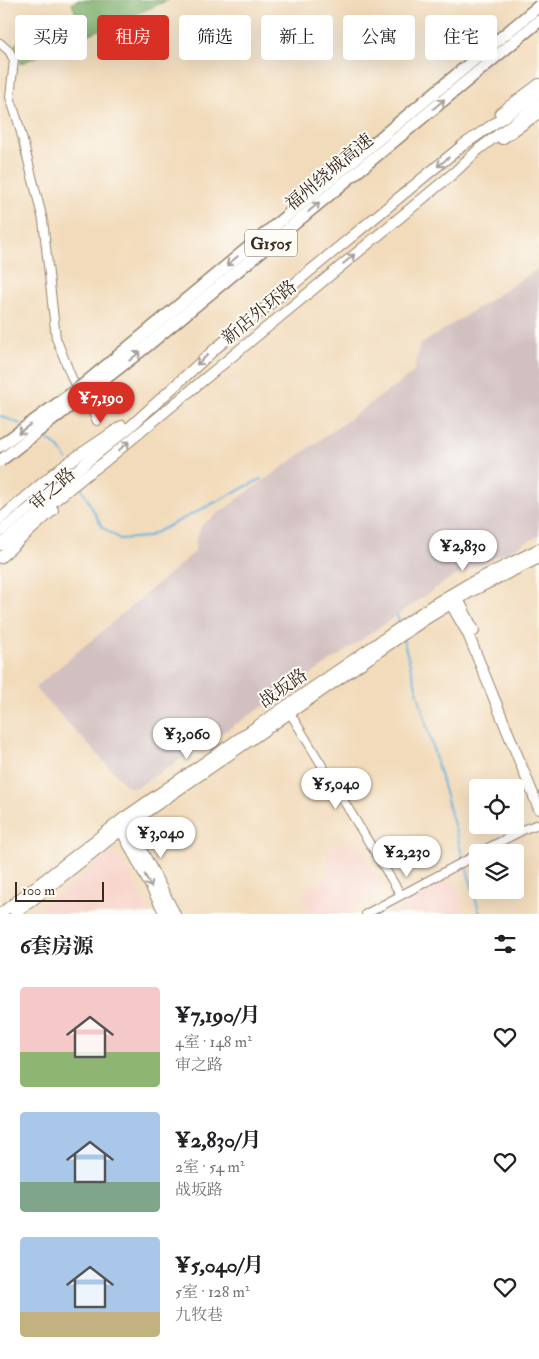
<!DOCTYPE html>
<html lang="zh">
<head>
<meta charset="utf-8">
<style>
  :root { --surface:#fff; --page:#f6f6f6; --text:#202124; --muted:#757577; --accent:#d93025 }
  body { margin:0; font-family:"IM FELL Double Pica","Noto Serif SC",serif; background:var(--page); color:var(--text); height:100vh; display:flex; flex-direction:column; font-size:19px; white-space:nowrap }
  * { box-sizing:border-box; margin:0 }
  p { font-size:16px; color:var(--muted) }
  .icon { flex:none; width:28px; height:28px; fill:none; stroke:currentColor; stroke-width:2; stroke-linecap:round; stroke-linejoin:round }
  .map { position:relative; height:914px; overflow:hidden }
  .side { display:flex; flex-direction:column; background:var(--surface); flex:1 }
  .side>* { flex:none }
  .banner { position:absolute; left:15px; top:15px; width:510px; height:45px; display:flex; gap:10px }
  .controls { position:absolute; left:469px; top:779px; display:grid; gap:10px }
  .controls a { display:grid; place-items:center; width:55px; height:55px; border-radius:5px; background:var(--surface); box-shadow:0 5px 20px #0002; font-size:25px }
  .scale { position:absolute; left:15px; bottom:12px; width:89px; box-sizing:border-box; padding-left:5px; border:2px solid #3b2a1e; border-top:0; font-size:14px; line-height:18px; white-space:nowrap; color:#3b2a1e; -webkit-text-stroke:4px #fdfcf7; paint-order:stroke }
  .price { position:absolute; translate:-50% -42px; padding:0 11px; border-radius:18px; background:#fff; color:#222; font-size:16px; line-height:32px; filter:drop-shadow(0 1px 2px #0008) }
  .price::after { content:''; position:absolute; left:50%; top:30px; width:15px; height:11px; margin-left:-8px; background:inherit; clip-path:polygon(0 0,100% 0,50% 100%) }
  .price.active { background:var(--accent); color:#fff }
  ul { padding:0; list-style:none }
  li { display:flex; align-items:center; gap:15px; height:125px; padding:0 20px }
  li span { display:grid; place-items:center; flex:none; width:140px; height:100px; border-radius:5px; color:#555 }
  li>.icon { margin-inline-start:auto }
  span .icon { width:60px; height:60px; fill:#fffc; stroke-width:1 }
  li b { font-size:21px }
  h2 { display:flex; justify-content:space-between; align-items:center; height:60px; padding:0 20px; font-size:21px }
  .pill { padding:0 18px; border-radius:5px; background:var(--surface); box-shadow:0 5px 20px #0002; font-size:18px; line-height:45px }
  .pill.active { background:var(--accent); color:#fff }
  .map>svg:first-child { display:block }
  .built { fill:#f7d1c8 }
  .industrial { fill:#d2bfc0 }
  .forest { fill:#7fb16c; stroke:#5d6e45 }
  .lines { fill:none; stroke-linecap:round; stroke-linejoin:round }
  .stream { stroke:#63b2dd; stroke-width:2 }
  .minor-casing { stroke:#96826c; stroke-width:10 }
  .major-casing { stroke:#96826c; stroke-width:12 }
  .minor { stroke:#fff; stroke-width:8 }
  .major { stroke:#fff; stroke-width:10 }
  .highway-bridge-casing { stroke:#96826c; stroke-width:14; stroke-linecap:butt }
  .highway-bridge { stroke:#fff; stroke-width:11 }
  .oneway { stroke:#a79f9a }
  .labels { text-anchor:middle; stroke-width:4; stroke-linejoin:round; paint-order:stroke }
  .shield { fill:#fdfcf7; stroke:#75695f; stroke-width:1 }
  .shield-label { font-size:16px; font-weight:bold; fill:#3b2a1e }
  .street-label { font-size:18px; fill:#3b2a1e; stroke:#fdfcf7 }
</style>
</head>
<body>
<div class="map">
<svg width="539" height="914" viewBox="0 0 539 914">
  <rect width="100%" height="100%" fill="#fdfcf7"/>
  <filter id="ink" filterUnits="userSpaceOnUse"><feTurbulence type="fractalNoise" baseFrequency=".02" numOctaves="2"/><feDisplacementMap in="SourceGraphic" scale="10" xChannelSelector="R" yChannelSelector="G"/><feConvolveMatrix kernelMatrix="1 2 1 2 8 2 1 2 1" color-interpolation-filters="sRGB"/></filter>
  <filter id="wash" filterUnits="userSpaceOnUse"><feTurbulence type="fractalNoise" baseFrequency=".0096" numOctaves="4" result="noise"/><feDisplacementMap in="SourceGraphic" scale="20" xChannelSelector="R" yChannelSelector="G"/><feGaussianBlur stdDeviation="1.12" result="paint"/><feColorMatrix in="noise" values="0 0 0 0 0 0 0 0 0 0 0 0 0 0 0 0 0 1.4 0 .05"/><feComposite in="paint" operator="in"/></filter>
  <g filter="url(#wash)">
    <rect width="100%" height="100%" fill="#f2dbbb"/>
    <!-- built -->
    <g class="built">
      <path d="M 354,839 L 376,875 L 378,886 L 375,892 L 371,898 L 343,914 L 312,914 L 302,897 L 302,892 L 325,878 L 328,867 L 326,851 Z"/>
      <path d="M 114,854 L 122,859 L 150,914 L 33,914 L 106,856 Z"/>
      <path d="M 453,878 L 465,914 L 388,914 Z"/>
    </g>
    <!-- industrial -->
    <path class="industrial" d="M 539,268 L 539,536 L 449,579 L 289,690 L 139,786 L 132,788 L 126,785 L 35,688 L 195,552 L 196,539 L 202,525 L 413,373 L 420,345 Z"/>
    <!-- forest -->
    <path class="forest" d="M 76,0 L 169,0 L 20,64 L 21,54 L 14,45 L 24,38 L 22,28 L 45,22 L 47,27 L 70,23 L 78,19 L 72,4 Z"/>
    <g class="lines">
      <!-- stream -->
      <g class="stream">
        <path d="M 0,416 L 21,424"/>
        <path d="M 41,434 L 60,449 L 67,460"/>
        <path d="M 80,485 L 102,527 L 120,539 L 147,537 L 261,479"/>
        <path d="M 397,615 L 400,624"/>
        <path d="M 403,639 L 463,858"/>
        <path d="M 465,863 L 480,914"/>
      </g>
    </g>
  </g>
  <g filter="url(#ink)">
    <g class="lines">
      <defs>
        <g id="minor">
          <path d="M 0,43 L 9,51 L 14,60 L 10,97 L 19,125 L 43,220 L 56,338 L 73,381 L 86,399 L 97,421"/>
          <path d="M 290,713 L 401,895"/>
          <path d="M 480,852 L 527,828 L 539,824"/>
          <path d="M 366,914 L 478,854"/>
        </g>
        <g id="major">
          <path d="M 500,113 L 539,84"/>
          <path d="M 502,139 L 539,113"/>
          <path d="M 0,519 L 60,468 L 122,426"/>
          <path d="M 0,532 L 130,427 L 215,349 L 463,145 L 539,93"/>
          <path d="M 0,545 L 85,476 L 103,463 L 456,171 L 479,149 L 539,104"/>
          <path d="M 0,558 L 53,510"/>
          <path d="M 456,595 L 474,631"/>
          <path d="M 448,599 L 468,634 L 539,809"/>
          <path d="M 126,820 L 175,914"/>
          <path d="M 119,826 L 165,914"/>
          <path d="M 0,914 L 125,817 L 431,606 L 468,584 L 539,549"/>
          <path d="M 15,914 L 129,824 L 426,619 L 472,591 L 539,558"/>
        </g>
      </defs>
      <!-- minor casing -->
      <use href="#minor" class="minor-casing"/>
      <!-- major casing -->
      <use href="#major" class="major-casing"/>
      <!-- minor -->
      <use href="#minor" class="minor"/>
      <!-- major -->
      <use href="#major" class="major"/>
      <defs>
        <g id="highway-bridge">
          <path d="M 0,446 L 83,385 L 539,6"/>
          <path d="M 0,461 L 142,350 L 539,21"/>
        </g>
      </defs>
      <!-- highway-bridge casing -->
      <use href="#highway-bridge" class="highway-bridge-casing"/>
      <!-- highway-bridge -->
      <use href="#highway-bridge" class="highway-bridge"/>
    </g>
    <!-- one-way arrows -->
    <defs><path id="oneway-shaft" d="M-6 0H5M1.5-3L5.5 0L1.5 3" fill="none" stroke-width="1.6" stroke-linecap="round" stroke-linejoin="round" transform="scale(1.25)"/></defs>
    <g class="oneway">
      <use href="#oneway-shaft" transform="translate(439 104) rotate(-40)"/>
      <use href="#oneway-shaft" transform="translate(443 162) rotate(141)"/>
      <use href="#oneway-shaft" transform="translate(314 207) rotate(-40)"/>
      <use href="#oneway-shaft" transform="translate(349 259) rotate(-40)"/>
      <use href="#oneway-shaft" transform="translate(232 261) rotate(140)"/>
      <use href="#oneway-shaft" transform="translate(135 356) rotate(-39)"/>
      <use href="#oneway-shaft" transform="translate(202 360) rotate(138)"/>
      <use href="#oneway-shaft" transform="translate(24 429) rotate(144)"/>
      <use href="#oneway-shaft" transform="translate(124 446) rotate(-40)"/>
      <use href="#oneway-shaft" transform="translate(148 881) rotate(63)"/>
    </g>
  </g>
  <g class="labels">
    <!-- shield labels -->
    <rect class="shield" x="245" y="229.5" width="52" height="27" rx="4"/>
    <g class="shield-label">
      <text x="271" y="249">G1505</text>
    </g>
    <!-- street labels -->
    <g class="street-label">
      <text transform="translate(329 172) rotate(-40)" y="6">福州绕城高速</text>
      <text transform="translate(259 312) rotate(-39)" y="6">新店外环路</text>
      <text transform="translate(52 489) rotate(-42)" y="6">审之路</text>
      <text transform="translate(283 688) rotate(-35)" y="6">战坂路</text>
    </g>
  </g>
</svg>
<div class="controls">
<a><svg class="icon" aria-label="locate" viewBox="0 0 24 24"><circle cx="12" cy="12" r="6"/><path d="M12 2v4M12 18v4M2 12h4M18 12h4"/></svg></a>
<a><svg class="icon" aria-label="layers" viewBox="0 0 24 24"><path d="M12 4l9 5-9 5-9-5zM3 14l9 5 9-5"/></svg></a>
</div>
<div class="scale">100 m</div>
<b class="price active" style="left:101px;top:424px">¥7,190</b>
<b class="price" style="left:463px;top:572px">¥2,830</b>
<b class="price" style="left:187px;top:760px">¥3,060</b>
<b class="price" style="left:336px;top:810px">¥5,040</b>
<b class="price" style="left:161px;top:859px">¥3,040</b>
<b class="price" style="left:407px;top:878px">¥2,230</b>
<div class="banner">
<a class="pill">买房</a>
<a class="pill active">租房</a>
<a class="pill">筛选</a>
<a class="pill">新上</a>
<a class="pill">公寓</a>
<a class="pill">住宅</a>
</div>
</div>
<section class="side">
<h2>6套房源<svg class="icon" aria-label="filters" viewBox="0 0 24 24"><path d="M4 7h16M4 17h16"/><circle cx="9" cy="7" r="2"/><circle cx="15" cy="17" r="2"/></svg></h2>
<ul>
<li><span style="background:linear-gradient(#f6c9c9 65%,#8fb573 0)"><svg class="icon" aria-label="home" viewBox="0 0 24 24"><path d="M3 11l9-7 9 7M6 9v11h12V9"/></svg></span><div><b>¥7,190/月</b><p>4室 · 148 m²</p><p>审之路</p></div><svg class="icon" aria-label="heart" viewBox="0 0 24 24"><path d="M12 20l-8-8c-3-5 5-10 8-4 3-6 11-1 8 4z"/></svg></li>
<li><span style="background:linear-gradient(#a9c7e8 70%,#7fa58c 0)"><svg class="icon" aria-label="home" viewBox="0 0 24 24"><path d="M3 11l9-7 9 7M6 9v11h12V9"/></svg></span><div><b>¥2,830/月</b><p>2室 · 54 m²</p><p>战坂路</p></div><svg class="icon" aria-label="heart" viewBox="0 0 24 24"><path d="M12 20l-8-8c-3-5 5-10 8-4 3-6 11-1 8 4z"/></svg></li>
<li><span style="background:linear-gradient(#a9c7e8 75%,#c2b280 0)"><svg class="icon" aria-label="home" viewBox="0 0 24 24"><path d="M3 11l9-7 9 7M6 9v11h12V9"/></svg></span><div><b>¥5,040/月</b><p>5室 · 128 m²</p><p>九牧巷</p></div><svg class="icon" aria-label="heart" viewBox="0 0 24 24"><path d="M12 20l-8-8c-3-5 5-10 8-4 3-6 11-1 8 4z"/></svg></li>
</ul>
</section>
</body>
</html>
